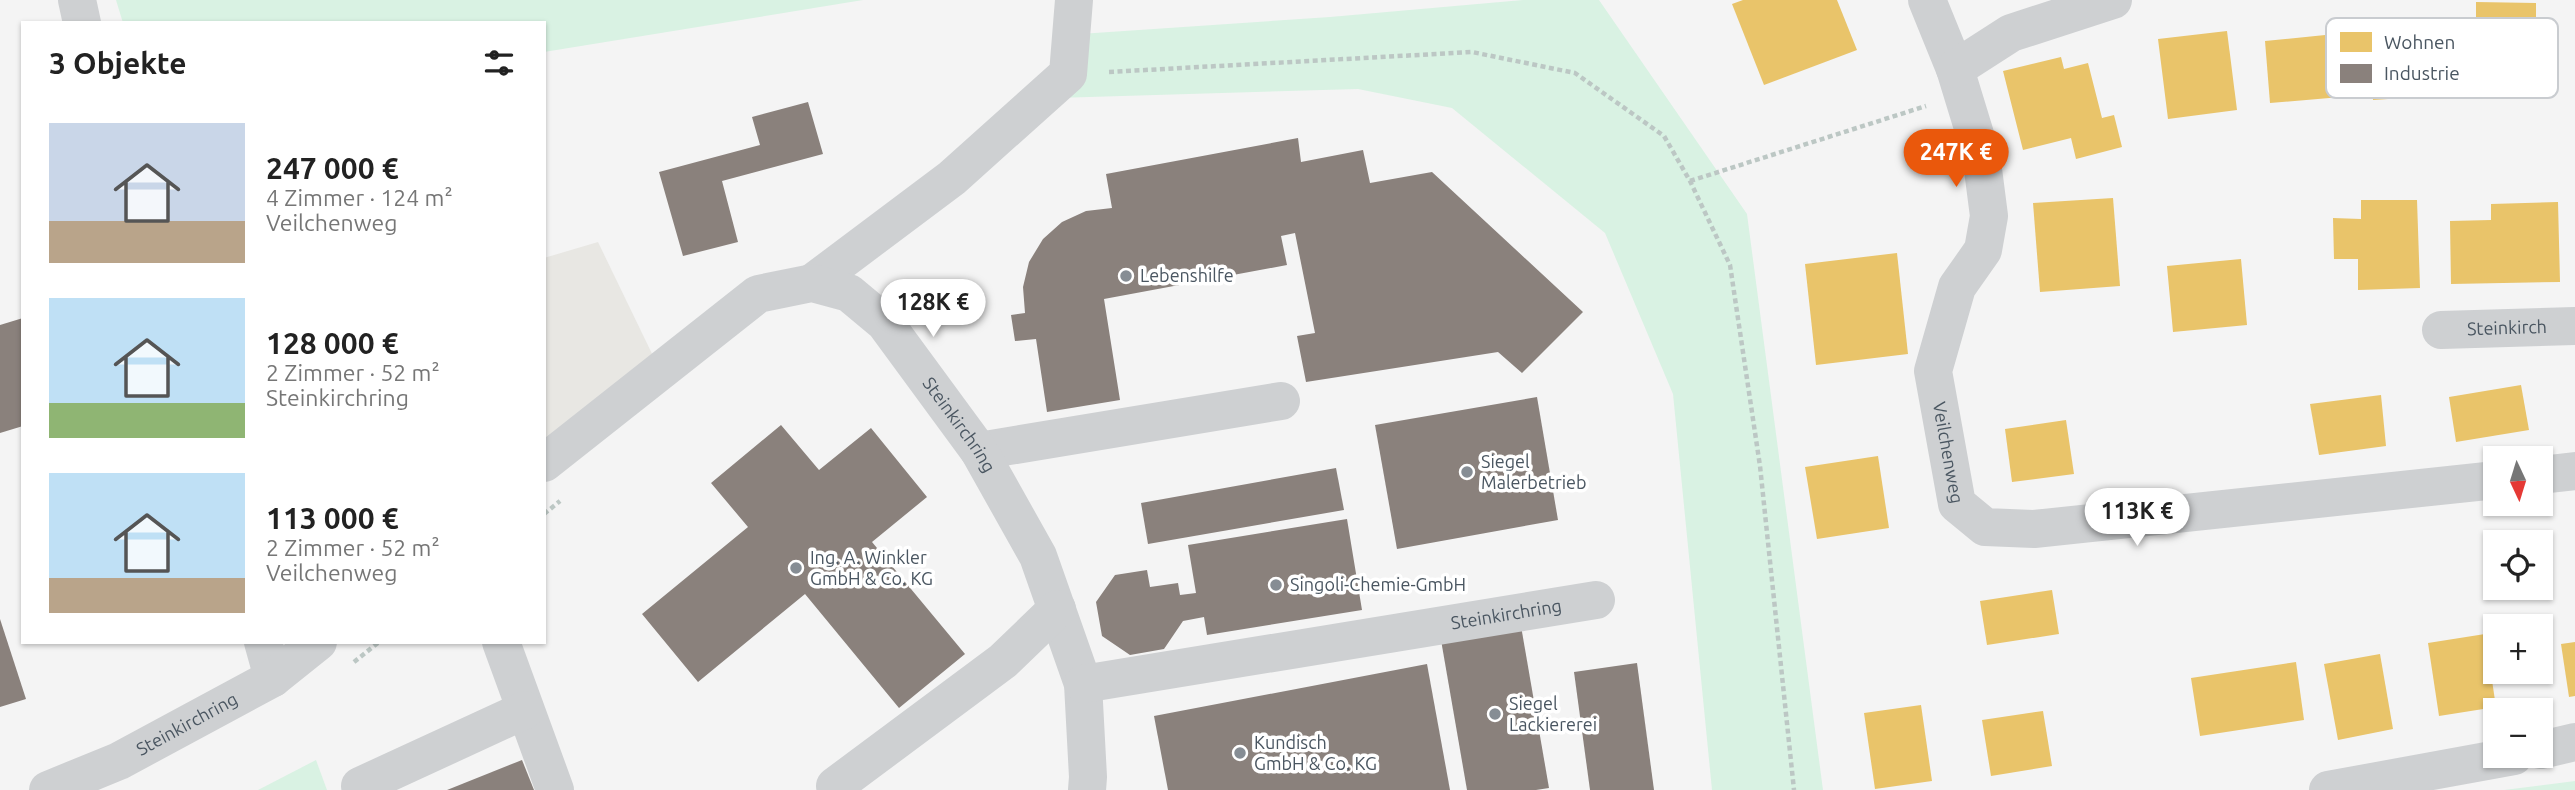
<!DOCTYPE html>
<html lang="de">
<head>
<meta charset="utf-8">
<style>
  :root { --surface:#fff; --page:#f2f2f2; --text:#222; --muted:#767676; --accent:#ea580c }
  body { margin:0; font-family:Ubuntu,sans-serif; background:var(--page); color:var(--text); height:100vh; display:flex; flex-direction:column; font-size:26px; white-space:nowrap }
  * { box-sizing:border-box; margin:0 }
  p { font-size:23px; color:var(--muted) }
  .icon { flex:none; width:38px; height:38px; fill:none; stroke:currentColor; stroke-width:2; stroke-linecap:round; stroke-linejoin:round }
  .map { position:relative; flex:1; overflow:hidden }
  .sheet { position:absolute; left:21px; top:21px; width:525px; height:623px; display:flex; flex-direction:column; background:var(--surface); border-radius:0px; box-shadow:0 2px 5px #0004 }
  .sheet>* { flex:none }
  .needle { width:46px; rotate:176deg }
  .controls { position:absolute; left:2483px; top:446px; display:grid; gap:14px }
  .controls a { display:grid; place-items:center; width:70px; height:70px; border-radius:0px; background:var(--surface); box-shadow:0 2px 5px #0004; font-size:35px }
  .price { position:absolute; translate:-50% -60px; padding:0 16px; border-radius:24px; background:#fff; color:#222; font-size:23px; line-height:46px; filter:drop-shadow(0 2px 4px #0008) }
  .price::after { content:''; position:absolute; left:50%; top:42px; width:21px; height:16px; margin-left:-10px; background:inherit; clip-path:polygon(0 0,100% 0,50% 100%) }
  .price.current { background:var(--accent); color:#fff }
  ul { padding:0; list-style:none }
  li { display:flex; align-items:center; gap:21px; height:175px; padding:0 28px }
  li span { display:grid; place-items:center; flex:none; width:196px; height:140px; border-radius:0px; color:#555 }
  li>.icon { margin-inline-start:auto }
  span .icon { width:84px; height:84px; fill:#fffc; stroke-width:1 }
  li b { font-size:30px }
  h2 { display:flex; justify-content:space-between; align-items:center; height:84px; padding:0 28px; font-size:30px }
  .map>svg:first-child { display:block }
  .commercial { fill:#e8e7e3 }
  .green { fill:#d9f2e3 }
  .homes { fill:#e9c46a }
  .industry { fill:#8a817c }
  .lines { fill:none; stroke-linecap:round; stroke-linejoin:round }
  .path { stroke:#bcc7c4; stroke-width:4.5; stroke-dasharray:5 3.5; stroke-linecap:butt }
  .minor { stroke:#ced0d2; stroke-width:38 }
  .poi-dot { fill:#868d94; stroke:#fff; stroke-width:2.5 }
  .labels { text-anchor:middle; stroke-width:7; stroke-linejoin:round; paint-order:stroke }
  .poi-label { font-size:18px; fill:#4a5661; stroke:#fff; text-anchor:start }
  .street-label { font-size:18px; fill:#4a5661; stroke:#fff }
  .key { fill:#fff; stroke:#c9ccd0; stroke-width:2 }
  .key-label { font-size:19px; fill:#4a5661 }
</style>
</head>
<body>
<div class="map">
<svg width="2575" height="790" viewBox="0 0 2575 790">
  <rect width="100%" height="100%" fill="#f4f4f4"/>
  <!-- commercial -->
  <path class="commercial" d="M 598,242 L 656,362 L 544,451 L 544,258 Z"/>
  <!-- green -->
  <g class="green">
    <path d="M 116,0 L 863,0 L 544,52 L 544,23 L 123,23 Z"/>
    <path d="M 1523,0 L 1599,0 L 1747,214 L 1823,790 L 1712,790 L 1673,394 L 1605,233 L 1452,108 L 1358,89 L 1056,98 L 1065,35 L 1330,17 Z"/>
    <path d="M 316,760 L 327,790 L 258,790 Z"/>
    <path d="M 2575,781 L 2575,790 L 2504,790 Z"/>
  </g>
  <!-- homes -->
  <g class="homes">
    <path d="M 1743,0 L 1837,0 L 1857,50 L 1764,85 L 1732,4 Z"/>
    <path d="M 2476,2 L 2536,3 L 2536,76 L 2476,75 Z"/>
    <path d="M 2443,25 L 2448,95 L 2373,100 L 2369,30 Z"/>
    <path d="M 2227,31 L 2237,110 L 2168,119 L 2158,39 Z"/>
    <path d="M 2335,34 L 2341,97 L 2270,103 L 2265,41 Z"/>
    <path d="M 2061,57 L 2064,69 L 2088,63 L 2102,118 L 2114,115 L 2122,147 L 2076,159 L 2071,138 L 2023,150 L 2003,71 Z"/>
    <path d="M 2113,198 L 2120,286 L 2040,292 L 2033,203 Z"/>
    <path d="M 2361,200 L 2417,200 L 2420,288 L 2358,290 L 2358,259 L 2334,259 L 2333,218 L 2361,219 Z"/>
    <path d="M 2558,202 L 2560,282 L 2451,284 L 2450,221 L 2491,220 L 2491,204 Z"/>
    <path d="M 1897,253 L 1908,354 L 1816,365 L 1805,264 Z"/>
    <path d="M 2241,259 L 2247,325 L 2173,332 L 2167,266 Z"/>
    <path d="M 2521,385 L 2529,430 L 2456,442 L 2449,397 Z"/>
    <path d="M 2381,395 L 2386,446 L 2319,455 L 2310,404 Z"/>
    <path d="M 2066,420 L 2074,474 L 2012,482 L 2005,429 Z"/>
    <path d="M 1878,456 L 1889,528 L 1817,539 L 1805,467 Z"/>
    <path d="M 2052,590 L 2059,634 L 1987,645 L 1980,601 Z"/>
    <path d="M 2485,634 L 2496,707 L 2439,716 L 2428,643 Z"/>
    <path d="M 2575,642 L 2575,696 L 2569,697 L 2561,644 Z"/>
    <path d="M 2380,654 L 2393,729 L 2338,740 L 2324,664 Z"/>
    <path d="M 2296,662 L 2304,720 L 2200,736 L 2191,678 Z"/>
    <path d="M 1921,705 L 1932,781 L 1875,789 L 1864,713 Z"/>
    <path d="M 2043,711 L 2052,766 L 1991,776 L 1982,720 Z"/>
  </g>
  <!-- industry -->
  <g class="industry">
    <path d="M 808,102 L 823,154 L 722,181 L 738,242 L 683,256 L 659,172 L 760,145 L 752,117 Z"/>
    <path d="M 1298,138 L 1301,162 L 1363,150 L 1370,183 L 1432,172 L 1583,312 L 1522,373 L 1498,352 L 1306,382 L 1297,336 L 1315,333 L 1295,233 L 1281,236 L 1287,265 L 1104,299 L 1120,400 L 1047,412 L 1036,339 L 1015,341 L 1011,315 L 1025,313 L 1023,287 L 1029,262 L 1043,239 L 1062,222 L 1086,211 L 1112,208 L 1106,174 Z"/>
    <path d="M 23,318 L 23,426 L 0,433 L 0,325 Z"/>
    <path d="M 1537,397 L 1558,520 L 1397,549 L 1375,425 Z"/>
    <path d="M 781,425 L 819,470 L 871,428 L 927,497 L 872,542 L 965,654 L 899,708 L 805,594 L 698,682 L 642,614 L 748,527 L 711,483 Z"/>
    <path d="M 1336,468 L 1344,510 L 1148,544 L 1141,503 Z"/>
    <path d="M 1347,519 L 1362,610 L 1207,635 L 1204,617 L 1183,621 L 1164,649 L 1130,655 L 1102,636 L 1096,602 L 1115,575 L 1147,570 L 1150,587 L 1178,583 L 1180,595 L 1196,593 L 1188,545 Z"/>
    <path d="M 0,619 L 26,699 L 0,707 Z"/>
    <path d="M 1521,626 L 1549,788 L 1536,790 L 1467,790 L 1441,640 Z"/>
    <path d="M 1637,663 L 1654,790 L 1590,790 L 1574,672 Z"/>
    <path d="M 1427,664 L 1450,790 L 1168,790 L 1154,716 Z"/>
    <path d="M 522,760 L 534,790 L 447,790 Z"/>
  </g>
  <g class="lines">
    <!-- path -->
    <g class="path">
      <path d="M 1109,72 L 1472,52 L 1575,73 L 1664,136 L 1690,181 L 1730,265 L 1760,466 L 1794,790"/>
      <path d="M 1690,181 L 1926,106"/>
      <path d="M 544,514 L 560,501"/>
      <path d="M 354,662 L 379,642"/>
    </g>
    <!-- minor -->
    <g class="minor">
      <path d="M 77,0 L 82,23"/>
      <path id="s1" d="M 1927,0 L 1955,69 L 1981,154 L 1989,216 L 1983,250 L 1957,287 L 1933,371 L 1957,504 L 1985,527 L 2034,529 L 2496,480"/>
      <path d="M 1955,69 L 2011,33 L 2113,0"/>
      <path d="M 812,283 L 952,178 L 1068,74 L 1074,0"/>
      <path id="s2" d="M 2441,330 L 2575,326"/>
      <path d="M 979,451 L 1281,401"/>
      <path id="s3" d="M 544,463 L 758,294 L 812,283 L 849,293 L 885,323 L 979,451 L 1038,556 L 1083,684 L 1088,777 L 1087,790"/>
      <path d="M 2541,475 L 2575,471"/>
      <path d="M 263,642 L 273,678"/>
      <path d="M 501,642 L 555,790"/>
      <path id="s4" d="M 1083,684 L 1596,600"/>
      <path d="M 2541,750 L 2575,742"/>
      <path d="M 835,786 L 1003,661 L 1057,609"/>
      <path id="s5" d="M 48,790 L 119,761 L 273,678 L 318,642"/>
      <path d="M 362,790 L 360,786 L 525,710"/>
      <path d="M 2328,790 L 2514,756"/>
    </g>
  </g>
  <!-- markers -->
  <g class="poi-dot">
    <circle cx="1126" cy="276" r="7"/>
    <circle cx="1467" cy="472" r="7"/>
    <circle cx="796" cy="568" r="7"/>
    <circle cx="1276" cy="585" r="7"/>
    <circle cx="1495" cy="714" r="7"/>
    <circle cx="1240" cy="753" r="7"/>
  </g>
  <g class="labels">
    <!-- poi labels -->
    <g class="poi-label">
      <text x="1140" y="282">Lebenshilfe</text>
      <text x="1481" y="468">Siegel<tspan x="1481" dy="21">Malerbetrieb</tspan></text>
      <text x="810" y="564">Ing. A. Winkler<tspan x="810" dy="21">GmbH &amp; Co. KG</tspan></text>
      <text x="1290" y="591">Singoli-Chemie-GmbH</text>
      <text x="1509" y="710">Siegel<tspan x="1509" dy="21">Lackiererei</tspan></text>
      <text x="1254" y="749">Kundisch<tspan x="1254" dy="21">GmbH &amp; Co. KG</tspan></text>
    </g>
    <!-- street labels -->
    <g class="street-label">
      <text dy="6" stroke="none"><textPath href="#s2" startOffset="66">Steinkirch</textPath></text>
      <text dy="6" stroke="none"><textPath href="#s3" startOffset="539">Steinkirchring</textPath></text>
      <text dy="6" stroke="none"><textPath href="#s1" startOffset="476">Veilchenweg</textPath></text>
      <text dy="6" stroke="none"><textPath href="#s4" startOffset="429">Steinkirchring</textPath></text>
      <text dy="6" stroke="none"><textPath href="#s5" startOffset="154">Steinkirchring</textPath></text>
    </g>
  </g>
  <!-- legend -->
  <rect x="2326" y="18" width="232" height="80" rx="10" class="key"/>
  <rect x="2340" y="32" width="32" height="20" fill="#e9c46a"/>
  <rect x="2340" y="64" width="32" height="19" fill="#8a817c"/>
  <g class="key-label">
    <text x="2384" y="49">Wohnen</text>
    <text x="2384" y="80">Industrie</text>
  </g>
</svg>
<div class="controls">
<a><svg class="needle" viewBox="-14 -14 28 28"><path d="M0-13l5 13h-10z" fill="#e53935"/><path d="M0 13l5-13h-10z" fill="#767676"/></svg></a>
<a><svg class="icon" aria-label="locate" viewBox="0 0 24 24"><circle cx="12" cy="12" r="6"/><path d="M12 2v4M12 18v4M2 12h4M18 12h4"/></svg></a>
<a>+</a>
<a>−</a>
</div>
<b class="price current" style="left:1956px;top:189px">247K €</b>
<b class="price" style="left:933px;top:339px">128K €</b>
<b class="price" style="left:2137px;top:548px">113K €</b>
<section class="sheet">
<h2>3 Objekte<svg class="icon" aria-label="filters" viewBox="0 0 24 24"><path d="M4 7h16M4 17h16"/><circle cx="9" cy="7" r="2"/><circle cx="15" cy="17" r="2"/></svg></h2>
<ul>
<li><span style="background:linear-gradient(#c9d6e8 70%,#b9a48a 0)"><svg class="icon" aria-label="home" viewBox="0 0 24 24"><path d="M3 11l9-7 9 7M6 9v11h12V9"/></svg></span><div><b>247 000 €</b><p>4 Zimmer · 124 m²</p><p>Veilchenweg</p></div></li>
<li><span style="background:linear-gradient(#bfe0f5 75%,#8fb573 0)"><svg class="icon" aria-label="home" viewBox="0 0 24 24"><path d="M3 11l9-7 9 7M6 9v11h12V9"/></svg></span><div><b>128 000 €</b><p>2 Zimmer · 52 m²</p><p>Steinkirchring</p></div></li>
<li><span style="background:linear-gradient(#bfe0f5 75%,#b9a48a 0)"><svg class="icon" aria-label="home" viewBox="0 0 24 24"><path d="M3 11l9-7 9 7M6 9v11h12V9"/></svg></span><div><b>113 000 €</b><p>2 Zimmer · 52 m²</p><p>Veilchenweg</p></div></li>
</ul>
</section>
</div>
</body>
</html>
